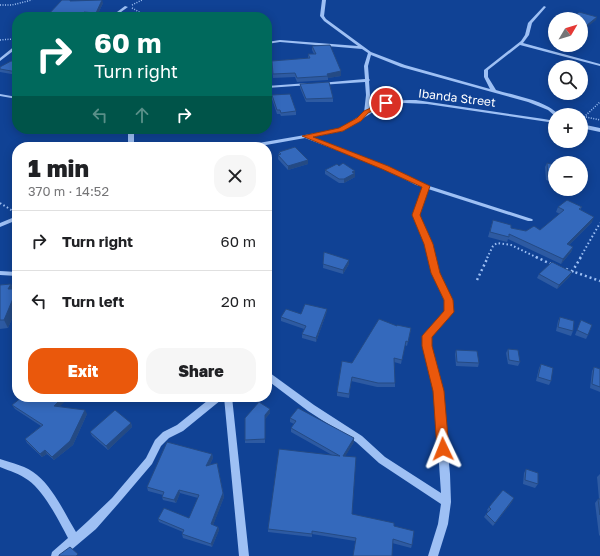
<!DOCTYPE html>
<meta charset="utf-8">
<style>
body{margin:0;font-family:"Golos Text",sans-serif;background:#f6f6f6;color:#202124;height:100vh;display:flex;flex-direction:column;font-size:15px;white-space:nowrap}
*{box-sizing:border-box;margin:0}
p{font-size:13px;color:#757577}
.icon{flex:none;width:22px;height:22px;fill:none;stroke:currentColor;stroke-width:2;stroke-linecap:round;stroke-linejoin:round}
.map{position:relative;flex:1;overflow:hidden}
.drawer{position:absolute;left:12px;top:142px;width:260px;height:260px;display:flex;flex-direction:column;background:#fff;border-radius:16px;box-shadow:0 2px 10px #0003}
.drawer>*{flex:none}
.guide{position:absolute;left:12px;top:12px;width:260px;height:122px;border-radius:16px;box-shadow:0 2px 10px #0003;background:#00695c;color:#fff;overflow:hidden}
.needle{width:26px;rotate:52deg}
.controls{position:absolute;left:548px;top:12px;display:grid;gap:8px}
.controls a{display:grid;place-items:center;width:40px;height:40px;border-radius:50%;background:#fff;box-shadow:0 2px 10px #0003;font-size:20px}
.pin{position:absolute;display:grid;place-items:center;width:34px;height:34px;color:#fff;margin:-17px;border:2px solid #fff;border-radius:50%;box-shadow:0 1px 4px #0007}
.me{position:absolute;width:44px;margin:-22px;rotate:358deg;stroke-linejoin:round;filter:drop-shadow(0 0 3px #0008)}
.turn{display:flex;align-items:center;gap:14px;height:84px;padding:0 16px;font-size:18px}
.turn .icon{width:52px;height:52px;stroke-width:2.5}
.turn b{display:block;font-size:28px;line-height:34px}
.lanes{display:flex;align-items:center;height:38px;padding:0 16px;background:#0003;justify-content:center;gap:20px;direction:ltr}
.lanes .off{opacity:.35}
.round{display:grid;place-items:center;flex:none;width:42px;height:42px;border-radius:16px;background:#f6f6f6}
.overview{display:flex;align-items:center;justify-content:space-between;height:68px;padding:0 16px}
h1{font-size:24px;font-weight:800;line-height:30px}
.cta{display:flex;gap:8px;margin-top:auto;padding:8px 16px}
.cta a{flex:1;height:46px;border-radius:16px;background:#ea580c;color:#fff;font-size:16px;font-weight:800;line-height:46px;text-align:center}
.cta a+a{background:#f6f6f6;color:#202124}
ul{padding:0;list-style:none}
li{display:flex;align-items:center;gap:12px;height:60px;padding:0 16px;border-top:1px solid #e0e0e0}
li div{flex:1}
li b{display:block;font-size:15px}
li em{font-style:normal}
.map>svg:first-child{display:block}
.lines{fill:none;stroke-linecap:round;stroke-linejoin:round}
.path-far2{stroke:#9ec0f4;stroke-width:1.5;stroke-dasharray:1 1.5;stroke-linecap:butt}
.path-far1{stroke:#9ec0f4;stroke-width:2;stroke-dasharray:1.5 2.5;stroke-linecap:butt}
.path{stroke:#9ec0f4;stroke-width:2.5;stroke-dasharray:2 3;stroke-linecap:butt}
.minor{fill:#9ec0f4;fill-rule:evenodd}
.wall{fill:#2d5aa2}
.shaded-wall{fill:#244a84}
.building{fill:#3469bc;stroke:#244a84}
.route{fill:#ea580c;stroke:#983908}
.labels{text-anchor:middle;stroke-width:3.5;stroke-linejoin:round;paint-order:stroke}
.far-street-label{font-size:12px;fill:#fff;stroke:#104295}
</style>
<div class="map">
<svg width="600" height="556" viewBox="0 0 600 556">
<rect width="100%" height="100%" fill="#104295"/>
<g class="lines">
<path class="path-far2" d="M0,5H12L32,0
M132,5L142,0
M132,8L148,17
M0,40L13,39
M565,113L576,115
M581,116L600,120
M584,117L600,102"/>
<path class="path-far1" d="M0,203L13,211
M487,258L493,246L497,243L511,245L538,258
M580,258L600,223"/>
<path class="path" d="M536,257L553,265
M566,269L600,281
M572,272L581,257
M477,280L488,257"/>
<path class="minor" d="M322,0H326L324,16L326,19L371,52L405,65L490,89L484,77V70L521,41L525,35L528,23L544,6L546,7L532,23L529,35L523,43L600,64V66L520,45L488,70V77L496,90C515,96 545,100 559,115L555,116L548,110L528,102L401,67L371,55L368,66L369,79L370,80L369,81L370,95L369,110C383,101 399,100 416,100L544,119L555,121V123L427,104L405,103L394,104L381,107L343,131L312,137L387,166L420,183L532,219L533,220L532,221H528L428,189L419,215L432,244L438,273L452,300L453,312L431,336V346L442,391L450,474L451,502L448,524L438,556H428L438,524L441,504L379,463L356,442L308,411L267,380V372L270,373L314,405L362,436L385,457L441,493L434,391L423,346V335L445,311L444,300L432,273L426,244L413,215L423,187L416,185L383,168L305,138L255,147H243L246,145L340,129L364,113L366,95L365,82L320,85L318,84L320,83L365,79L364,66L368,53L362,49L280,42L267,44V42L280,40L358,46L324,21L320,16Z
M125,6L128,7L121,12L122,17H118L117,12Z
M16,45H17V48L0,61V58Z
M308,83L310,84V85L267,88V86Z
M0,94L17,97V99L0,96Z
M581,124L600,128V132L581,128Z
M128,129H134V147H128Z
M17,216V220L0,227V223Z
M0,271L17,272V276L0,275Z
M212,397H222L221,400L183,431L169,438L161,446L152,464L118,504L96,529L64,556H51L52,552L68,538C59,521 44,491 28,480C20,474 10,471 0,467V459C12,463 27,466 37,475C54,489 65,514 76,532L88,521L112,498L146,458L155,440L163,432L177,425Z
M224,397H232L249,556H239Z"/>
</g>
<path class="wall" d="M72,1L103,3L97,16H85L84,17H46Z
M312,46L341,71V76L328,78V80L297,82L295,77L273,78L272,61L308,58V54H314L312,50Z
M17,62V75L0,72V67Z
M300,84L333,98V102H306L300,88Z
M272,95L296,111V115L281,116L280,114H277L272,99Z
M279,152L308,160V164L288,170L278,159Z
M547,163L555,165V182L546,180L545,167Z
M325,170L355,173V177L344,183H339L325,174Z
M558,207H582L580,210L592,222L569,245L573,247L571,252L561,264L508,239L507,242L488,237L493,220L511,228L526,231L540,230L560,214L556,212Z
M324,252L349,264L343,274L323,268Z
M572,272L570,276L557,289L537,278L539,274Z
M11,284L13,289H17V307L8,328L0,329V285Z
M327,309L326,314L316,342L302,338V334L304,329L281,321V317Z
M560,317L573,331L571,336L556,331L558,321Z
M581,320L588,335L586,339L575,335Z
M397,326L411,328L407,346L405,345L401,364L394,362L395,383V387H377L351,381L349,398L337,396V392L352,363Z
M17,327V335L15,334L13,330Z
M508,349L520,362L518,366L508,364L506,353Z
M456,350L479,363L478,367L456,366L455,354Z
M541,364L551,381L549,385L536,381L539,368Z
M594,367L600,369V392L590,388L592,371Z
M22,397H70L59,406L87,414L73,445L54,460L47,454L42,457L27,443L25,439L41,426L15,409L12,405Z
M270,409V413L265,419V443H245V440Z
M290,418L354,442L345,456L352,514L394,526L412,545L411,548L392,543L355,541L312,534V537L268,532V529L332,455L291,432V428L294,424L290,422Z
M131,423L132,427L108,450L92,436L90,432Z
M212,454L213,458L209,466L217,463L224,497L213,525L218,527L219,530L212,547L183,538L182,534L183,532L159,522L158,519L189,518L198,498L180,493L176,503L163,500L162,497L163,495L148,491L147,487Z
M526,469L538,484L535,488L523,484L524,473Z
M600,474V536L599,535L595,503L598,499H599L597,477Z
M512,502L493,526L484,517L488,511L487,510L489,507Z"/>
<path class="shaded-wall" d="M102,0L103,3L97,16L96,13Z
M597,17L596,20L581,32V30Z
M341,71V76L328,78L327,74Z
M308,160V164L288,170V166Z
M355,171V177L344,183V179Z
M594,217L592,222L565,249L567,244Z
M573,247L571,252L561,264L563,259Z
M349,260V264L343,274V270Z
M572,272L570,276L557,289L559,285Z
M11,284L15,293L8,289Z
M17,289V307L8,328L4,320Z
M327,309L326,314L316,342V338Z
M63,397H70L56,410L54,406Z
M270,409V413L265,419V443V415Z
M85,410L87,414L73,445L54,460L52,457Z
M131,423L132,427L108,450L106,446Z
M354,438V442L343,460V456Z
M45,450L47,454L42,457L40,454Z
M212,454L213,458L207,470L206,466Z
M179,490L180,493L176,503L174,500Z
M223,493L224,497L212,528L211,524Z
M514,498L512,502L493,526L495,523Z
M218,527L219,530L212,547L211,544Z"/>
<path class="building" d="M62,0H70V1L102,0L96,13L84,12L83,17H46Z
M579,12L597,17L581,30V19H574L572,18Z
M330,45L341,71L327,74L328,76L297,78L295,73L273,74L272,61L310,58L308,54H316L312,46Z
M11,61L17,62V72L0,69V67Z
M329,82L333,98L306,99L300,84Z
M290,94L296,111L281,113L280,110H277L272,95Z
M295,147L308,160L288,166L278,155L281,154L279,152Z
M343,163L355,171L352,172L355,173L344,179H339L325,170L337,164L339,166Z
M547,163L555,165V177L548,176Z
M567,200L582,207L579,209L594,217L567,244L573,247L563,259L509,234V237L490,232L493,220L511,225V228L526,231L534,226L540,230L564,210L558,207Z
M324,252L349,260L343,270L323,264Z
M552,262L572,272L559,285L539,274Z
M11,284L8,289H17L4,320H0V285Z
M305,304L327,309L316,338L302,334L306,326L281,317L286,309L301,314Z
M560,317L574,321L573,331L558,327Z
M379,319L397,326V325L411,328L408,342L406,341L402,360L394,358L395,383H378L352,377L349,394L337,392L342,361L352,363Z
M581,320L592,325L588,335L577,330Z
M17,327V332L13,330Z
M508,349L518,350L520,362L509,360Z
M456,350L477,351L479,363L457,362Z
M541,364L553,368L551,381L538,377Z
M594,367L600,369V387L592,384Z
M22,397H63L54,406L85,410L70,441L52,457L45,450L40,454L25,439L43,425L12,405Z
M259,402L270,409L265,415V439L245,440V418Z
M298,408L354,438L343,456L356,457L352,514L394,523V526L414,531L412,545L393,539L392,556H353L356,538L312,531V534L268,529L279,449L340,456L291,428L296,421L290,418Z
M115,410L131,423L106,446L90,432Z
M167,442L212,454L206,466L217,463L223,493L211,524L218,527L211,544L182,534L184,530L158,519L164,508L189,518L199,495L179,490L174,500L162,497L164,492L147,487Z
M526,469L538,473V484L525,480Z
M503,490L514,498L495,523L486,514L491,509L489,507Z
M598,499H600V515Z
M70,547L78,554L76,556H59V555Z"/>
<path class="route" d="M384,102L389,103L368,113L361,121L343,131L313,137L388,166L430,186L420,215L433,244L440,273L453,300L454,312L432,337V346L444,391L449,449L447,453L443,454L439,453L437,449L433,391L422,346V336L444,311V300L431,273L424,244L412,215L422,187L382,169L302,136L339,128L357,118L364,111Z"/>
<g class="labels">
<g class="far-street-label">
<text transform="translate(457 98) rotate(7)" y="4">Ibanda Street</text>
</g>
</g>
</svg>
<div class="controls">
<a><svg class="needle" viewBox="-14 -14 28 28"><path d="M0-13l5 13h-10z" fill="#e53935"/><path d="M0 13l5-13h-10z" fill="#757577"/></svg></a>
<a><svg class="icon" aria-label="search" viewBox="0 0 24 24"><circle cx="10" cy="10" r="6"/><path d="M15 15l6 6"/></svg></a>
<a>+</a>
<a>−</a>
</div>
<div class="pin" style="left:386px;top:103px;background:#d93025"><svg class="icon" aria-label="arrive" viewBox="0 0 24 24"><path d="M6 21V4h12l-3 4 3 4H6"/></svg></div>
<svg class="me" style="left:443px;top:449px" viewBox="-20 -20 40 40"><path d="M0-17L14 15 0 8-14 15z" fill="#ea580c" stroke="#fff" stroke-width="4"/></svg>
<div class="guide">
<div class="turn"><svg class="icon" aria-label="right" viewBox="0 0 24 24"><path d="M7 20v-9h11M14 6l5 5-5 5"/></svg><div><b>60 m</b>Turn right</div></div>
<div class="lanes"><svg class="icon off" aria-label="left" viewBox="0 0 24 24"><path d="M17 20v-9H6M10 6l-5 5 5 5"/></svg><svg class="icon off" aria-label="ahead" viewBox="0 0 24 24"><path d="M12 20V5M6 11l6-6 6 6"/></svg><svg class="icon" aria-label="right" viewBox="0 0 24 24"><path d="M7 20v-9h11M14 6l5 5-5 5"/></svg></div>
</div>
<section class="drawer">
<div class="overview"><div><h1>1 min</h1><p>370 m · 14:52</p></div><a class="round"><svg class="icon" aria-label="close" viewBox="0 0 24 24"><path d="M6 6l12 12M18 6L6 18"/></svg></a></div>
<ul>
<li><svg class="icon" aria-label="right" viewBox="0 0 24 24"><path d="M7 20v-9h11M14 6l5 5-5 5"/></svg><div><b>Turn right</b></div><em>60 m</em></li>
<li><svg class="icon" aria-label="left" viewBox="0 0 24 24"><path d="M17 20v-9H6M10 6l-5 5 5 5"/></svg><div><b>Turn left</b></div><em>20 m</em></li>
</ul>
<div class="cta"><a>Exit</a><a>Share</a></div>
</section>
</div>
